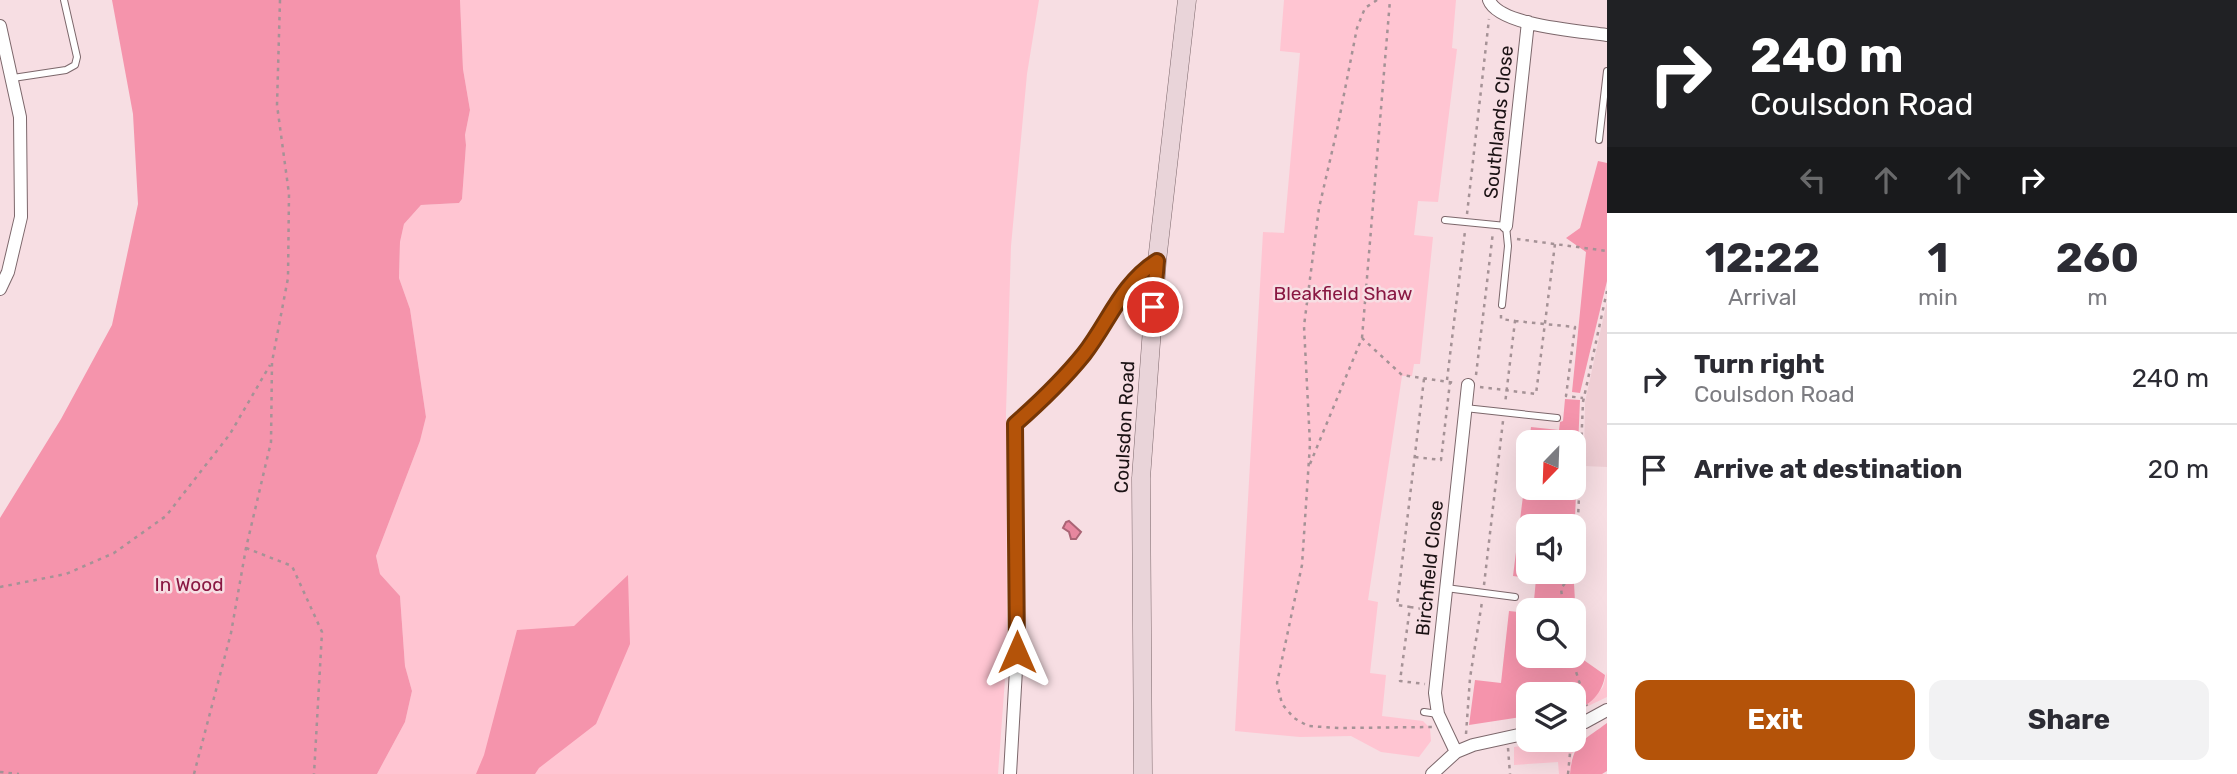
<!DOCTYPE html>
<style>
body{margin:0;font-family:Rubik,sans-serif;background:#f2f2f3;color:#2b2b33;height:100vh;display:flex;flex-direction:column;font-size:26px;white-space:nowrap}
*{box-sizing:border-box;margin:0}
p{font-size:23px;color:#7c7c81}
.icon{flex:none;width:38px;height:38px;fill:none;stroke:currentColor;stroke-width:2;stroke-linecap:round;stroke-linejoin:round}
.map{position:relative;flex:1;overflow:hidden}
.sheet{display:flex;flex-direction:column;background:#fff;width:630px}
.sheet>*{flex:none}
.guide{background:#202124;color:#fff;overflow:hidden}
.needle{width:46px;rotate:203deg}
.fabs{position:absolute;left:1516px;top:430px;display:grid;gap:14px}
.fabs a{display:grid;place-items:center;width:70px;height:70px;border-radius:14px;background:#fff;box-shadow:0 7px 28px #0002;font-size:35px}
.pin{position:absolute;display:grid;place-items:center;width:60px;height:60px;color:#fff;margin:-30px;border:4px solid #fff;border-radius:50%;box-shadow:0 2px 7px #0007}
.me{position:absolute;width:77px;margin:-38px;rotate:0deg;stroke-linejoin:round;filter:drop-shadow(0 0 5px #0008)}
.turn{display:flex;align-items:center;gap:24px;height:147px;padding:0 28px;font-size:32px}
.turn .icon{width:91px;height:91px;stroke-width:2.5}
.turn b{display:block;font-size:49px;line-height:60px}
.lanes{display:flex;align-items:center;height:66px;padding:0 28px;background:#0003;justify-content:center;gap:35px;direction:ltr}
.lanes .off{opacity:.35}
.eta{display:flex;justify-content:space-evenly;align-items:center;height:119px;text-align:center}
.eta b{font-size:42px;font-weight:700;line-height:49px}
.action{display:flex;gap:14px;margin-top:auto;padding:14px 28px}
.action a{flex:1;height:80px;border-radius:14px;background:#b45309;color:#fff;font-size:28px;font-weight:700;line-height:80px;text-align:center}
.action a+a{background:#f2f2f3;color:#2b2b33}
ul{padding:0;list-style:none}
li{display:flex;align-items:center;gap:21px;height:91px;padding:0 28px;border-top:2px solid #e1e1e2}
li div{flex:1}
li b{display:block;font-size:26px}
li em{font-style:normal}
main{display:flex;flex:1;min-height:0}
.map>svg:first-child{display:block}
.built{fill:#efced4}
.green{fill:#ffc5d2}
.forest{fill:#f594ac;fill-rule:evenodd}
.water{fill:#e7879f;stroke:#aa6475;stroke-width:2}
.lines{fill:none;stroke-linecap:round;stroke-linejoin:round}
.lane-casing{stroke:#7c676b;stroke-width:8}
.street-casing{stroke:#7c676b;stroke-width:14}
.secondary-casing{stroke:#7c676b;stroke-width:19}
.path{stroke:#a59296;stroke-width:2.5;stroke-dasharray:3.5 5;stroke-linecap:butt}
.lane{stroke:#fff;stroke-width:6}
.street{stroke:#fff;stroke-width:12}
.secondary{stroke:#e9d4d9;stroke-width:18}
.route-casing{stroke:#753606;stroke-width:18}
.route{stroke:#b45309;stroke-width:12}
.labels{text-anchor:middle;stroke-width:5;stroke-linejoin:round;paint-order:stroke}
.street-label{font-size:19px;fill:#1b1214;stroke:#f7dee3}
.park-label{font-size:19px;fill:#891742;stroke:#f7dee3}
</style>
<main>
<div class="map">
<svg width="1607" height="774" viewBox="0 0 1607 774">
<rect width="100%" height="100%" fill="#f7dee3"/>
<path class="built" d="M1607,301V467L1584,466L1585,402Z"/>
<path class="green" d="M460,0H1039L1027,74L1011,246L1006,413L1007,652L998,774H377L405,722L412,691L405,666L400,596L380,574L376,556L420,441L426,417L410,309L399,278L400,242L404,224L421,205L459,203L462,199L466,145L465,135L470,110L463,69Z
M1284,0H1456L1452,48L1457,49L1438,202L1418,201L1414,235L1433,237L1420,364H1414L1412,376H1402L1368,600L1378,602L1370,673L1386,675L1382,716L1423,721L1430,728L1431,741L1419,757L1381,752L1351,736L1300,737L1235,731L1263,232L1284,233L1300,53L1280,51Z
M1607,672V697L1584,708L1603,687Z
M1585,737L1572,754L1570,774H1559L1558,762L1514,765V747Z"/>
<path class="forest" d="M112,0H460L463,69L470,110L465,135L466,145L462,199L459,203L421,205L404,224L400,242L399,278L410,309L426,417L420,441L376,556L380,574L400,596L405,666L412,691L405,722L377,774H0V518L61,419L112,325L138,204L133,114Z
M1598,161L1607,163V281L1580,393L1572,392L1586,252L1566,238L1580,228Z
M1565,399L1580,400L1573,565L1578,656L1605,675C1603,692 1590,707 1573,710V695H1528V716L1469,725L1475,680L1501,683L1509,611L1528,613V656H1573V611H1533L1536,579L1513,576L1528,456V488H1573V443H1529L1531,427L1559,430L1560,422L1563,421ZM1528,527H1573V572H1528Z
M628,575L630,644L596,724L539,768L535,774H476L484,755L517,630L574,626Z
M1607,723V771L1602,774H1570C1573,742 1583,741 1607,723Z"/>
<path class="water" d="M1069,521L1081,532L1076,539H1071L1069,532L1063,528L1066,522Z"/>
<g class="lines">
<defs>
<path id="lane" d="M13,78L66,70L75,65L77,57L64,0
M1599,140L1607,71
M1445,220L1506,226L1508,246L1502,305
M1465,408L1557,418
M1446,588L1515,597
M1424,712L1438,714"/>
<path id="street" d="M1489,0C1499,26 1581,31 1607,35
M0,26L20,117L21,217L8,272L0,289
M1506,226L1528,22
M1573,724L1585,722L1607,710
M1456,752L1438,714L1435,693L1468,385
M1010,774L1017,652L1015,424C1040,402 1063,380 1084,354C1109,322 1121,284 1157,261
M1432,774L1456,752L1473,745L1528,733"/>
<path id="secondary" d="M1143,774L1141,478L1157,261L1187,0"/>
</defs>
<use href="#lane" class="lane-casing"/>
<use href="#street" class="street-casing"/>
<use href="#secondary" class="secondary-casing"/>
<path class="path" d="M1377,0L1365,8L1357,28L1337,130L1319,208L1304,326L1310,444L1302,565L1277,683L1282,704L1294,718L1308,726L1339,728L1432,727
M1467,214L1489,19
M1517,239L1607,251
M1501,315V319L1515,321L1505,404
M1515,321L1575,327L1566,396L1583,398
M1362,338L1390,0
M1476,375L1493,232
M1424,379L1397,605L1410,607L1400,681L1425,684
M1447,380L1465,231
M1480,387L1536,394L1555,244
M1415,457L1441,460L1450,382
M1310,464L1362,338L1402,375L1456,383
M246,548L292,566L322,632L314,774
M1573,571L1576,566L1583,402L1607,291
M1484,585L1503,421
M0,587L66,574L114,553L166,516L230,434L270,365
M1410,607L1431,610
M1564,611L1561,589L1572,572
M1571,656L1587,706
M1466,734L1470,678L1482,602
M1508,748L1510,774
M0,772L19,774
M194,774L231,633L246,548L271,442L272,362L288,278L289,194L277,105L280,0
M1568,774L1570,753L1585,733"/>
<use href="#lane" class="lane"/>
<use href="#street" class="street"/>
<use href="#secondary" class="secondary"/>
</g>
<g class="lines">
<defs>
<path id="route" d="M1017,652L1015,424C1040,402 1063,380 1084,354C1109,322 1121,284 1157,261L1153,307"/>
</defs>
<use href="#route" class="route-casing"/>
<use href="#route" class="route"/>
</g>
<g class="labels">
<g class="street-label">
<text transform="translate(1498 122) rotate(-84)" y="7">Southlands Close</text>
<text transform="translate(1124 427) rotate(-87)" y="7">Coulsdon Road</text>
<text transform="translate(1429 568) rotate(-84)" y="7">Birchfield Close</text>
</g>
<g class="park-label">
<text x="1343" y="300">Bleakfield Shaw</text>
<text x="189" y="591">In Wood</text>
</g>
</g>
</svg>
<div class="fabs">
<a><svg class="needle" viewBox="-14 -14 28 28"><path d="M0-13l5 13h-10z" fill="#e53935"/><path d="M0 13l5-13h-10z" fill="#7c7c81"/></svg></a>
<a><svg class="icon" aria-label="sound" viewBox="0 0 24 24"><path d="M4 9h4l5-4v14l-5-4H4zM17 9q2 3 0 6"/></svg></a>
<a><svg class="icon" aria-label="search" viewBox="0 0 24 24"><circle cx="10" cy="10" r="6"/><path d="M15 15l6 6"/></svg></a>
<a><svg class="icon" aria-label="layers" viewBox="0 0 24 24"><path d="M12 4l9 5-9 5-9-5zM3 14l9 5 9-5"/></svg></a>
</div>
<div class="pin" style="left:1153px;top:307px;background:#d93025"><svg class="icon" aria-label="arrive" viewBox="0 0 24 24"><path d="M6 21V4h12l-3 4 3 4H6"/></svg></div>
<svg class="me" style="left:1017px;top:652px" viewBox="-20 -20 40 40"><path d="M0-17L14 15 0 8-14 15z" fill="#b45309" stroke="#fff" stroke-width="4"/></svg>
</div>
<section class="sheet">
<div class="guide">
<div class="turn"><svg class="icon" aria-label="right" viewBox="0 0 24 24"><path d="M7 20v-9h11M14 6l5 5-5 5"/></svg><div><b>240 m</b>Coulsdon Road</div></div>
<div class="lanes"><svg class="icon off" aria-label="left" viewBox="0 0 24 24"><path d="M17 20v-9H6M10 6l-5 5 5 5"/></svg><svg class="icon off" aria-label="ahead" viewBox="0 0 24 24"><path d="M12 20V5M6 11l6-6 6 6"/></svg><svg class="icon off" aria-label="ahead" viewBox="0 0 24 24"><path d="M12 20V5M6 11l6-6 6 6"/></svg><svg class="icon" aria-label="right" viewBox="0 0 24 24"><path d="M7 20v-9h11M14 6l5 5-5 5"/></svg></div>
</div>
<div class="eta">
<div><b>12:22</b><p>Arrival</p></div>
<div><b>1</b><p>min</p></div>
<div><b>260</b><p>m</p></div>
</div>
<ul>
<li><svg class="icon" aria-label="right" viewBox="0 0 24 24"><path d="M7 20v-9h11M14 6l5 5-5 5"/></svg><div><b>Turn right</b><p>Coulsdon Road</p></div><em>240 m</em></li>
<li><svg class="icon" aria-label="arrive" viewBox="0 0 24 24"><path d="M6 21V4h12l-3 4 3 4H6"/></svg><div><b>Arrive at destination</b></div><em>20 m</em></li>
</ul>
<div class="action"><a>Exit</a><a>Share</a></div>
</section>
</main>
